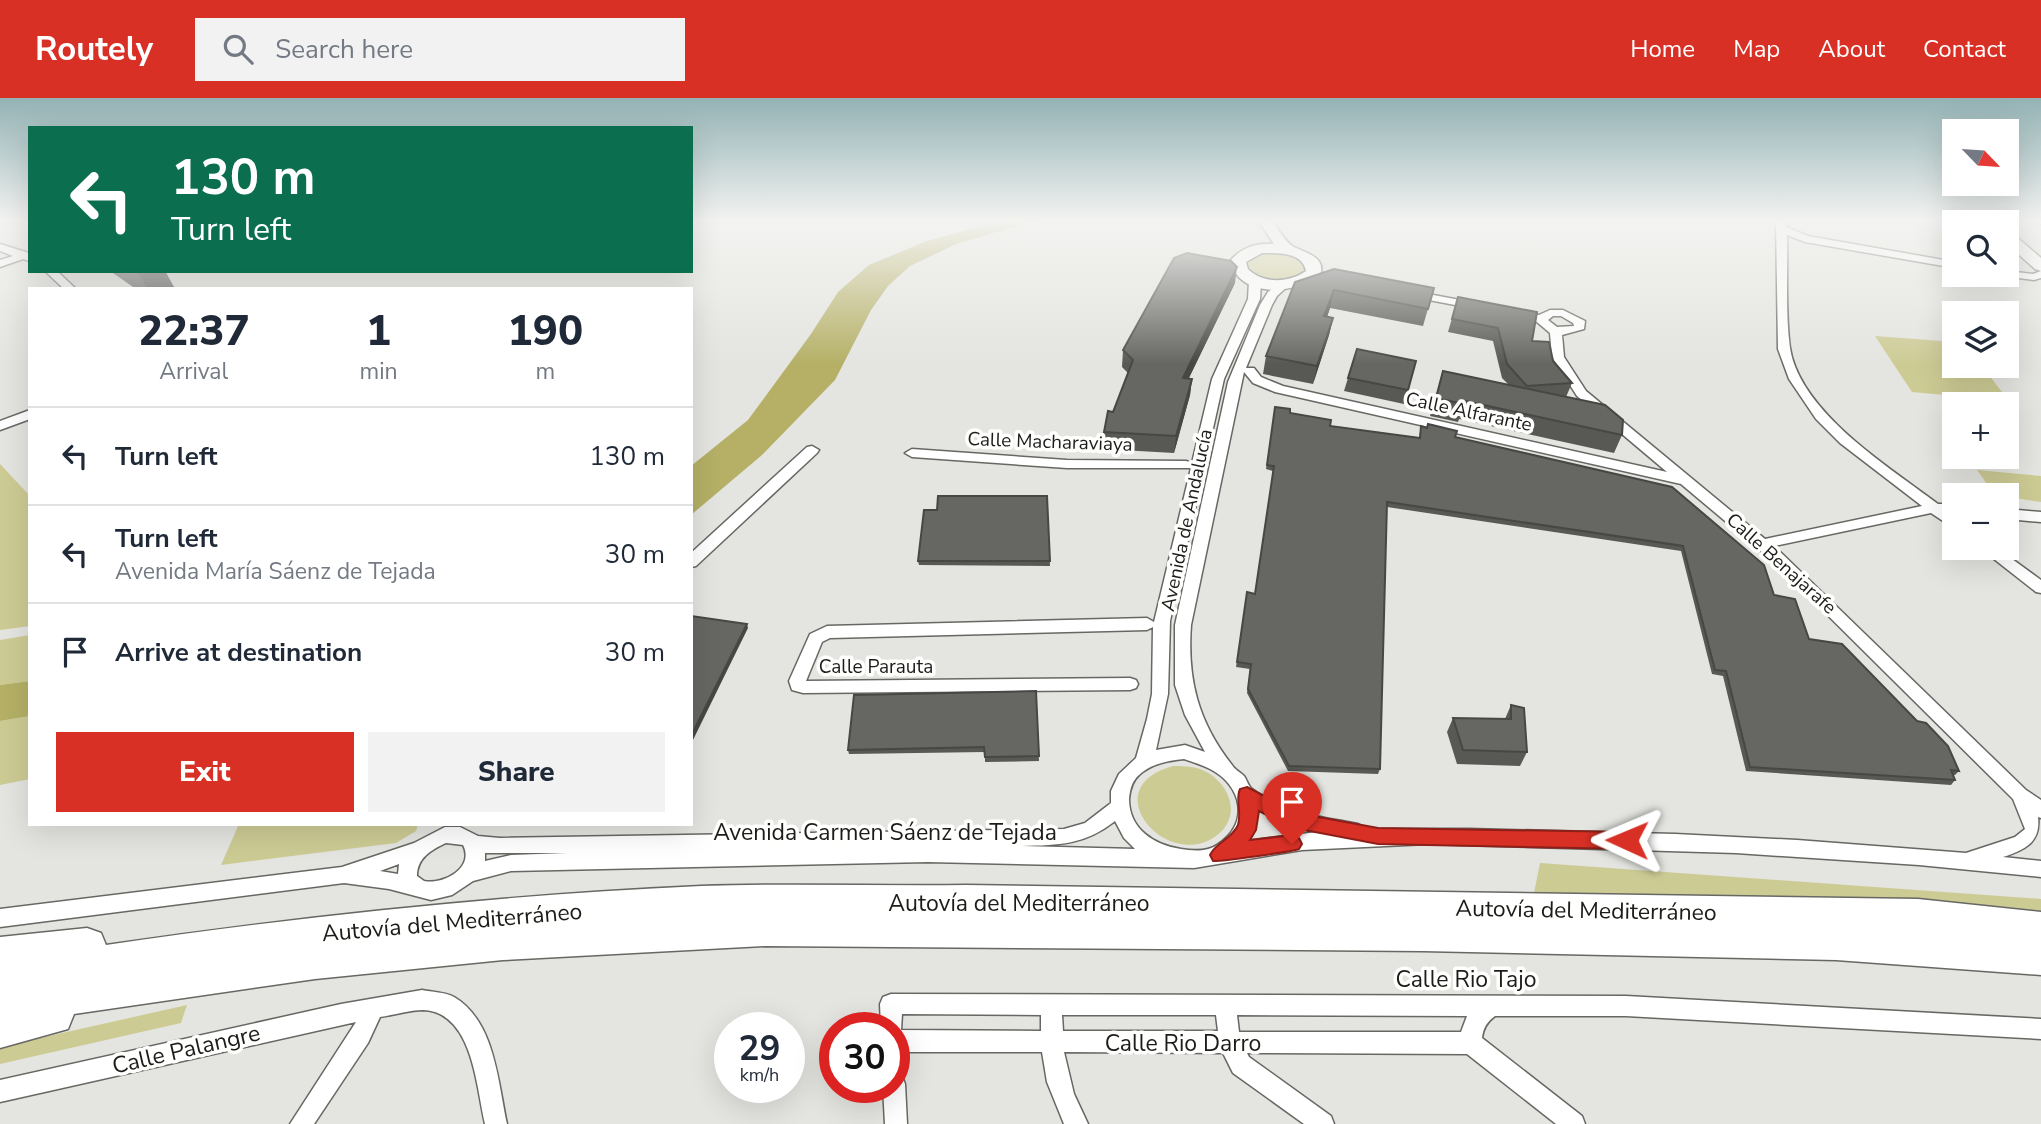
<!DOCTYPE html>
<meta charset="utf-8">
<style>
body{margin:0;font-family:"Nunito Sans",sans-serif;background:#f2f2f3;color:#1f2937;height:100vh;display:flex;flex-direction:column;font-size:26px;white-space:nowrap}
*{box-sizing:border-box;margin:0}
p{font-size:23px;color:#747a83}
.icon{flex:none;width:38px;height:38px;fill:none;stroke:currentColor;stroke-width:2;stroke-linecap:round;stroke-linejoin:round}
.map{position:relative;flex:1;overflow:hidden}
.sheet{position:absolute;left:28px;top:189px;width:665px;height:539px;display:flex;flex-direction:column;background:#fff;border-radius:0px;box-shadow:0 7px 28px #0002}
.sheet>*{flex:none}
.hud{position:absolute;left:28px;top:28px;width:665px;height:147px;border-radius:0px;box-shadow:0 7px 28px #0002;background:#0b6e4f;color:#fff;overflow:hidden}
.needle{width:46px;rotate:115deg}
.tools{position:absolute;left:1942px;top:21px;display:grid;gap:14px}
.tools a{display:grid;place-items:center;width:77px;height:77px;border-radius:0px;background:#fff;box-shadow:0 7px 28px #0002;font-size:35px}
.speed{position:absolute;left:714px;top:914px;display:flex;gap:14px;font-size:35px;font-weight:700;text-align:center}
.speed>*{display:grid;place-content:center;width:91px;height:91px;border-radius:50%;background:#fff;box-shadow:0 7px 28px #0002;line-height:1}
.speed small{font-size:18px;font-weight:400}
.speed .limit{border:10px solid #d22;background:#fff;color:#111}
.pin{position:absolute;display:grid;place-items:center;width:60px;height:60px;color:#fff;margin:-72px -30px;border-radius:50% 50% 50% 0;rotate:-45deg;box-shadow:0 0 7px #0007}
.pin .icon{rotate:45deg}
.me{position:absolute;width:77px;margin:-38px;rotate:271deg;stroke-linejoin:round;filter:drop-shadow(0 0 5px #0008)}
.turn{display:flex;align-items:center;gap:24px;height:147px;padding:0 28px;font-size:32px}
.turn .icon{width:91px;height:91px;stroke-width:2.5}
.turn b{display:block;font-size:49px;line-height:60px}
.eta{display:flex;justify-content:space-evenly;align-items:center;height:119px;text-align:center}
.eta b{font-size:42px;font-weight:800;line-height:49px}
.cta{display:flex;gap:14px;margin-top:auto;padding:14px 28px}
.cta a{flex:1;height:80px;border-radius:0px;background:#d93025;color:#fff;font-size:28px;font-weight:800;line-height:80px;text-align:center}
.cta a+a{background:#f2f2f3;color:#1f2937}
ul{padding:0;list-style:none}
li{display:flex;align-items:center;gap:21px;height:98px;padding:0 28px;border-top:2px solid #e0e1e3}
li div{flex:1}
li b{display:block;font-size:26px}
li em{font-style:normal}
header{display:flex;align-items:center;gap:42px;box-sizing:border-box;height:98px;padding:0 35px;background:#d93025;color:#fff}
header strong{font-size:33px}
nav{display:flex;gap:38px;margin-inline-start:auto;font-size:24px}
.search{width:490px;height:63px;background:#f2f2f3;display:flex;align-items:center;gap:18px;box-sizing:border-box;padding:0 24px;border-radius:0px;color:#747a83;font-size:26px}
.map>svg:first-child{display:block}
.green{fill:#cdcb94}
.water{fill:#b5b066}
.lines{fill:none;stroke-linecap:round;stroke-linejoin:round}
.street-casing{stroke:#676763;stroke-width:3}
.secondary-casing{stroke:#676763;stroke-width:3}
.highway-casing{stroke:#676763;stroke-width:3}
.street{fill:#fff;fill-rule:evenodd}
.secondary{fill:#fff;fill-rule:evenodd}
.highway{fill:#fff;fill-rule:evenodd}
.wall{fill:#585855}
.shaded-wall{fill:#474745}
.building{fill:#666663;stroke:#474745;stroke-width:2}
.route{fill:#d93025;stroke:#8d1f18;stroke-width:2}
.labels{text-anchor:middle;stroke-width:7;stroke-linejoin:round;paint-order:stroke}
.street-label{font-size:19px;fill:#1c1c1b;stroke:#fffffe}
.near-street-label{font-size:23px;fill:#1c1c1b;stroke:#fffffe}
</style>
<header>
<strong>Routely</strong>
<div class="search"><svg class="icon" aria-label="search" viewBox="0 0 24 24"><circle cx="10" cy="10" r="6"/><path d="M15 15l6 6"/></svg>Search here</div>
<nav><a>Home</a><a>Map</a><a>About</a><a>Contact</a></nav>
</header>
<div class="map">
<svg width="2041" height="1026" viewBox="0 0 2041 1026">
<rect width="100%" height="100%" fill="#e4e4e0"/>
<path class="green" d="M1261,156C1276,154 1294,155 1304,169V174C1291,188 1256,185 1248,166L1250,162Z
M1875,238L1955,244V268H1982L2009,303L1912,294Z
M0,366L30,398V528L0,532Z
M1977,372L2041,378V404L1995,397Z
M30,537V583L0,587V542Z
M30,618V681L0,687V623Z
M1173,668C1182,668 1191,668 1200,671C1229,682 1244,718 1216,738C1167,774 1093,690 1173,668Z
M239,726H418L416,733L396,745L221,767Z
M1540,765L2041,801V813L1886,799L1772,801L1534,795Z
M187,907L181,925L0,966V949Z"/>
<path class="water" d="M1004,122H1037L956,146L910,168L888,188L871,212L835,282L762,357L691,417V368L748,322L811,236L838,194L869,167L927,143Z
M30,583V618L0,623V587Z"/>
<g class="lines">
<defs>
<path id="street" d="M1776,122H1786V129L1808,138L1955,164V170L1805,144L1787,137C1788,174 1785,213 1790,250C1800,314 1889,369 1938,406H1955V416L1951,415L1955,419V431L1931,415L1774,448L2026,692L2041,702V720L2038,719C2041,745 2024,752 2003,759L2041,763V779L1919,767L1736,755L1428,746L1302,752L1194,770L928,764L511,773L473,783L452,797L431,802L389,791L344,785L0,829V811L342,769L414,745L445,729H460L478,738L500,740L1064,731L1085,725L1111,705V693L1119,676L1136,660L1147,621L1152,596L1153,529L1147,532L830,540L822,544L806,583L1130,580L1136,582L1138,586L1136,590L1130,592L803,595L792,592L789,583L810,536L827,528L1147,520L1154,524L1191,370H1067L912,359L905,355L912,351L1067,362L1186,363L1192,365L1212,281L1248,201L1249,183L1255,180L1261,183L1260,201L1224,281L1170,523L1168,596L1156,652L1185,647L1205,654L1185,617L1175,587V527L1228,284L1260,207L1268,194L1279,185L1289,187L1277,198L1272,207L1246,270H1254L1261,279L1283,288L1667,374L1577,298L1552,259L1550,235L1537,224L1509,216L1515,213L1539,217L1550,212H1563L1585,223L1584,231L1562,237L1564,259L1586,293L1765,441L1922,408L1840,345L1816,321L1789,281L1778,251ZM1553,218H1561L1573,225L1574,228L1557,229L1548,222ZM1244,274L1253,285L1275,294L1681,386L1775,465L2013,701L2025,731L2015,739L1966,755L1797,742L1675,736L1469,731H1366L1358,726C1322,719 1282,715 1252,691C1248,688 1247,682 1244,678C1240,674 1235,672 1232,667C1198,624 1187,581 1191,527ZM1184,661C1193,664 1202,667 1210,671C1242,687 1251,726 1217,747C1207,754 1193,753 1181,751C1154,747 1129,731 1129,701C1130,691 1132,683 1139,677C1152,665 1168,663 1184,661ZM1257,711L1287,728L1317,734L1247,743L1256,725ZM1115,723L1124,740L1135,751L1022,748C1060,747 1084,747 1115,723ZM446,745L463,747C475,770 443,787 424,783L417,778C417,760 431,752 446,745ZM485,755H567L511,757L485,763ZM399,766L398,776L380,773Z
M1943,122H1964L1965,124L1955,126Z
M2033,122H2041V126Z
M0,146L29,155L30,163L23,161L0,169V162L13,158L0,153Z
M45,173H57L76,191H64Z
M2007,173L2033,176L2041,173V180L2034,182L2003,178L2007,177Z
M1412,193L1476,205L1482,208L1476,211L1408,198L1406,196Z
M30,312V321L0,332V323Z
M812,348L819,352L817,355L696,468L691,469V455L807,349Z
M2007,411L2041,414V424L2007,421Z
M1980,450H1997L2041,482V495L2036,494Z
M422,892C432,894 445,894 454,899C495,923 498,985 507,1026H485C476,988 473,914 423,912C410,912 394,917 380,919L368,945L314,1026H290L356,924L0,1004V982L341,906Z
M891,896L1626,898L2041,921V941L1626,918H1495C1487,924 1483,930 1482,940L1582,1018L1585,1026H1556L1467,956L1247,955L1249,959L1331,1018L1334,1026H1304L1233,975L1223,955L1064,954L1074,996L1088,1026H1064L1047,984L1042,954H894V929H881L880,906L883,899ZM902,916L1041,917V933L901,932ZM1062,917H1216L1218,933H1063ZM1237,917L1467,918L1461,934H1239Z
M894,975L902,978L905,986L907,1026H885L883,989H894Z"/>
<path id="secondary" d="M1258,122H1272C1278,131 1285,144 1294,149C1306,155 1327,159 1320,178C1294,196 1240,201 1230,163C1242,149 1256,145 1274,146ZM1262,155C1278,155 1303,154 1306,173C1289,185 1263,186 1248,171L1246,164Z
M1982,122H1997L1998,124H1983Z
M2007,134L2012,135L2041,160V173L2035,171L2007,146Z"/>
<path id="highway" d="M966,787L1918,801L2041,814V877L1836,862L1423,853L765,848L503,862L315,881L74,916L68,931L0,950V839L87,830L101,835L106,847C304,818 501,797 701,788C789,785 878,788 966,787Z"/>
</defs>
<use href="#street" class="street-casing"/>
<use href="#secondary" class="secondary-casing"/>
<use href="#highway" class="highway-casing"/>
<use href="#street" class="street"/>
<use href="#secondary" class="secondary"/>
<use href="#highway" class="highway"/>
</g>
<path class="wall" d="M1334,171L1434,190L1423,228L1330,210L1327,219L1333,220L1329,237L1313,286L1263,276L1266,258Z
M110,173H165L175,191H136Z
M1235,185L1189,280L1192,281L1190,297L1174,355L1103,351L1104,334L1113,314L1128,275L1122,269L1123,252Z
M1458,199L1532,243L1553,263L1572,285L1566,299H1564L1622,337L1614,355L1459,321L1458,324L1430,318L1443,273L1509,287L1502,280L1493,243L1448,234Z
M1416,263L1404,306L1344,293L1348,280Z
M1275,309L1290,315L1330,328L1419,340L1421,328L1455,339L1672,389L1774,497L1809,541L1959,673L1955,677H1953L1955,682L1951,687L1746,673L1723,578L1712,576L1681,453L1387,409L1380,671L1378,676L1288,673L1247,595L1250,571L1236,569L1247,494L1255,496L1273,373L1266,371Z
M1047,398L1050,468L919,467L918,463L937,412Z
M1036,593L1039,663L985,664V654L849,656L848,652Z
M1511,607L1527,654L1520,668L1457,666L1447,634L1453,620L1505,621Z"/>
<path class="shaded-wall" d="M1237,169L1235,185L1181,296L1183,280Z
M137,173H165L175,191H148Z
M1334,192L1330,210L1321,236L1324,218Z
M1333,220L1329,237L1313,286L1317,268Z
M1192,281L1190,297L1174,355L1176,338Z
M747,526L748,530L691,646V638Z"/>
<path class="building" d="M1187,155L1231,163L1237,169L1183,280L1192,281L1176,338L1104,334L1108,313L1113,314L1133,262L1123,252L1174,160Z
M1334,171L1434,190L1428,211L1334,192L1324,218L1333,220L1317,268L1266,258L1295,184Z
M1458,199L1537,214L1532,243L1549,244L1553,263L1572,285L1527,288L1507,266L1498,230L1452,221Z
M1357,251L1416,263L1408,292L1348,280Z
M1443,273L1605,307L1623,322L1622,337L1465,303L1464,306L1436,300Z
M1275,309L1290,311V315L1331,322L1330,328L1420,340L1421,328L1427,330L1428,326L1457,333L1455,339L1672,389L1764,467L1774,497L1795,501L1809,541L1842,546L1917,623L1926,625L1948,648L1959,673L1951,672L1955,682L1750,669L1726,573L1715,572L1683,448L1387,404L1380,671L1289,668L1248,591L1251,566L1237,564L1247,494L1255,496L1274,368L1267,367Z
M938,398H1047L1050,463H918L924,412H937Z
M691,518L747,526L691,638Z
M1036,593L1039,658L985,659L984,649L848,652L854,597Z
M1511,607L1524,610L1527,654L1463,652L1453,620L1511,621Z"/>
<linearGradient id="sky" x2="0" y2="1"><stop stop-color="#93b2b4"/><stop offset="0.46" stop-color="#f3f3f1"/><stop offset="1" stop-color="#f3f3f1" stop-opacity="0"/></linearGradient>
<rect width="2041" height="266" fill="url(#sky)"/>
<path class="route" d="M1247,689L1297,715L1378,730L1627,734L1634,737L1637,742L1634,748L1627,751L1378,746L1294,730L1259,713L1256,732L1250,742L1292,737L1299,740L1302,746L1299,751C1291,754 1217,764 1213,763L1210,757C1216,744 1232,741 1238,727C1242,714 1235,702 1240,691Z"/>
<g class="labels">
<g class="street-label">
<text transform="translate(1469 313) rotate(12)" y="7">Calle Alfarante</text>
<text transform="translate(1050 343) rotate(2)" y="7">Calle Macharaviaya</text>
<text transform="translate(1186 422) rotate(-78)" y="7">Avenida de Andalucía</text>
<text transform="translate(1782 465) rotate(42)" y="7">Calle Benajarafe</text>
<text x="876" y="575">Calle Parauta</text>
</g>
<g class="near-street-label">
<text x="885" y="742">Avenida Carmen Sáenz de Tejada</text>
<text x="1019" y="813">Autovía del Mediterráneo</text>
<text transform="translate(1586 812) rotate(1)" y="8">Autovía del Mediterráneo</text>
<text transform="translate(452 824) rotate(-5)" y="8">Autovía del Mediterráneo</text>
<text x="1466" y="889">Calle Rio Tajo</text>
<text x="1183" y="953">Calle Rio Darro</text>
<text transform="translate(186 951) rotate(-13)" y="8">Calle Palangre</text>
</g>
</g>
</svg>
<div class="tools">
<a><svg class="needle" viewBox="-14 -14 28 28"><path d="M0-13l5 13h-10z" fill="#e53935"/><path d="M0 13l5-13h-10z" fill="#747a83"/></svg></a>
<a><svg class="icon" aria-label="search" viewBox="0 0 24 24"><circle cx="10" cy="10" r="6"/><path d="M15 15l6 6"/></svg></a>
<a><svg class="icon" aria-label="layers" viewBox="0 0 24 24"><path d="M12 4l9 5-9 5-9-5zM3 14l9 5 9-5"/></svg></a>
<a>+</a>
<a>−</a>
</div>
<div class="speed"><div>29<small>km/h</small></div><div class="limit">30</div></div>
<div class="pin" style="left:1292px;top:746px;background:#d93025"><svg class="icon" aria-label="arrive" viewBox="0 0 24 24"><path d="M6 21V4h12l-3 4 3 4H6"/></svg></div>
<svg class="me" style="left:1627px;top:742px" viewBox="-20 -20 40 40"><path d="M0-17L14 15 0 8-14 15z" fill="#d93025" stroke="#fff" stroke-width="4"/></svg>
<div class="hud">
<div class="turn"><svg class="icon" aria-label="left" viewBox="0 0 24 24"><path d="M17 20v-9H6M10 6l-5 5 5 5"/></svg><div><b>130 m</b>Turn left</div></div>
</div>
<section class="sheet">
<div class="eta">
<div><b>22:37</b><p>Arrival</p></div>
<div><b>1</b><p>min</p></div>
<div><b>190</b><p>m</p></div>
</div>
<ul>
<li><svg class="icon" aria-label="left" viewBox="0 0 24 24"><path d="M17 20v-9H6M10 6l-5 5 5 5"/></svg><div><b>Turn left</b></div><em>130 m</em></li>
<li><svg class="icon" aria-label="left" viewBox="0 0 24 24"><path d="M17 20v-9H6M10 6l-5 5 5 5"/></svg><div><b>Turn left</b><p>Avenida María Sáenz de Tejada</p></div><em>30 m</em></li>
<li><svg class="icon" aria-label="arrive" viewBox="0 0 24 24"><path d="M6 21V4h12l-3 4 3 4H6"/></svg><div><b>Arrive at destination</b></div><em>30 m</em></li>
</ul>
<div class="cta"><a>Exit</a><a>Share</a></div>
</section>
</div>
